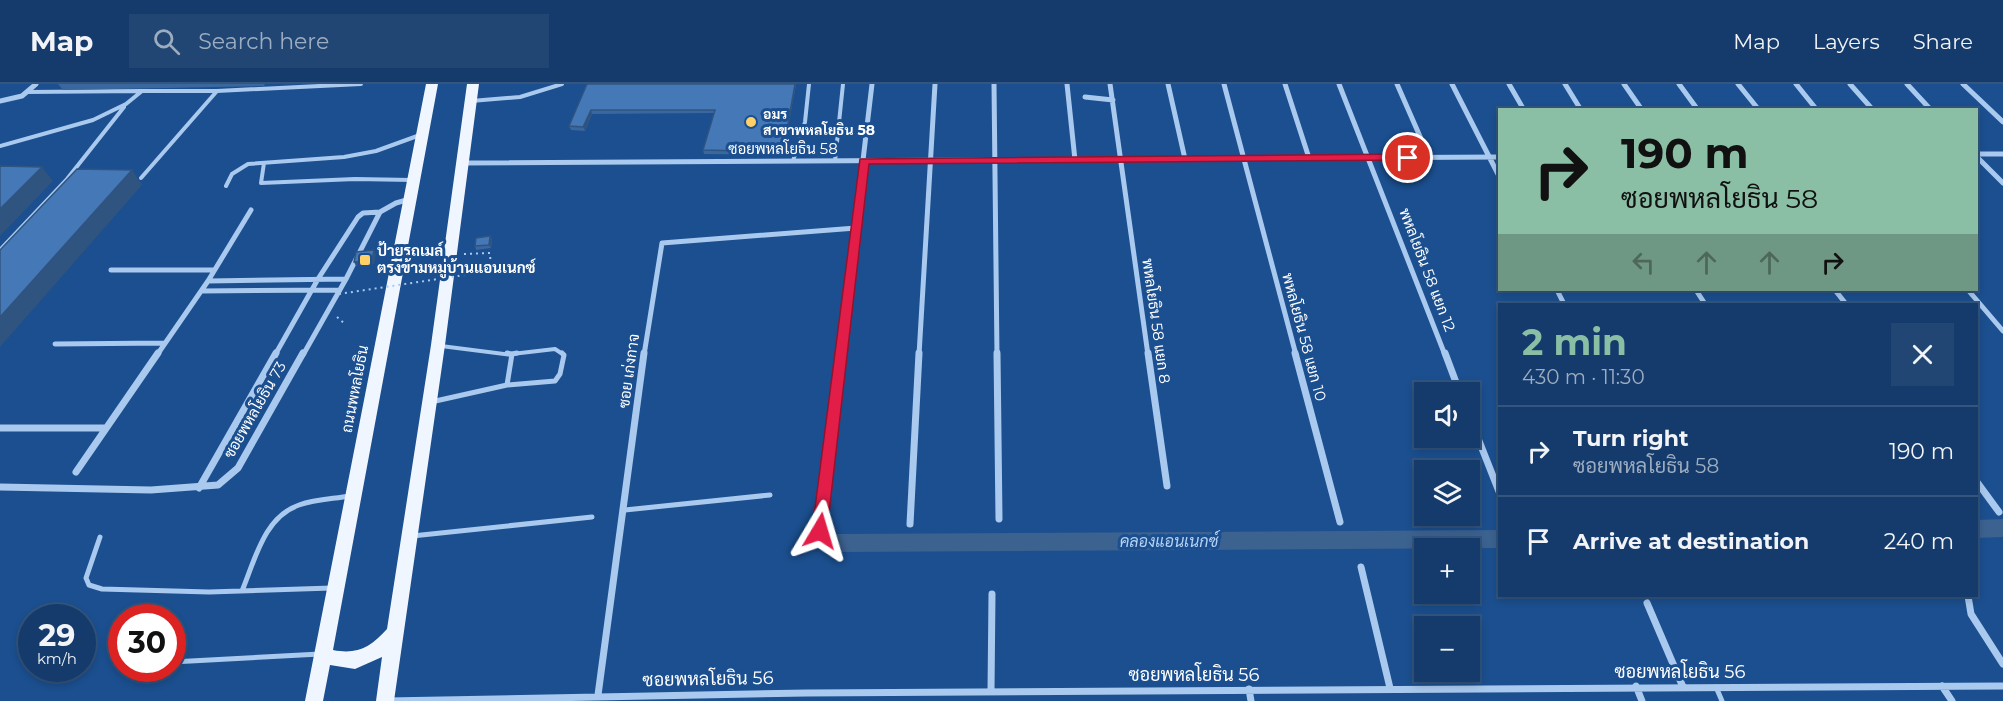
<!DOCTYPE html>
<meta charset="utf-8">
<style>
body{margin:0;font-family:Montserrat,Sarabun,sans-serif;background:#214673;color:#f1f3f6;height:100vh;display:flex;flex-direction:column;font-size:22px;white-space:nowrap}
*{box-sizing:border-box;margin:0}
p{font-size:20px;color:#9dadc1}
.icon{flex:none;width:33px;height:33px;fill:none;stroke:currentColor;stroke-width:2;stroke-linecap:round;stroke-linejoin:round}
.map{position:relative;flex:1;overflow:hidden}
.sheet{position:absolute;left:1498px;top:219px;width:480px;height:294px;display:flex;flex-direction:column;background:#143b6b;border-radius:0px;box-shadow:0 3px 9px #0003,0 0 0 2px #33557e}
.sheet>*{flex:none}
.hud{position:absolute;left:1498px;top:24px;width:480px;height:183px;border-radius:0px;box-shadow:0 3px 9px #0003,0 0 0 2px #33557e;background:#8abfa5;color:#111;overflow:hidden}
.buttons{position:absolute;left:1414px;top:298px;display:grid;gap:12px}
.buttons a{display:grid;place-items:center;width:66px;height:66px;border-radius:0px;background:#143b6b;box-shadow:0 3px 9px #0003,0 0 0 2px #33557e;font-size:30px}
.speed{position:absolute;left:18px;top:520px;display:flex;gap:12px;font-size:30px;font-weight:700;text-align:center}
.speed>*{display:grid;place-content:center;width:78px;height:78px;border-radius:50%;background:#143b6b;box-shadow:0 3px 9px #0003,0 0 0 2px #33557e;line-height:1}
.speed small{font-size:15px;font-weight:400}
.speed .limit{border:9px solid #d22;background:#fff;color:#111}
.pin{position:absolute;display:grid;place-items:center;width:51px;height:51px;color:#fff;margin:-26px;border:3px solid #fff;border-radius:50%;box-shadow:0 2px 6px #0007}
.me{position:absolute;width:66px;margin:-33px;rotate:7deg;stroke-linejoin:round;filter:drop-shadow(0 0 4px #0008)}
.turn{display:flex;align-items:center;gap:21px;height:126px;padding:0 24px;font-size:27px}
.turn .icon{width:78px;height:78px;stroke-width:2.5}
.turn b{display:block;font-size:42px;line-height:51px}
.lanes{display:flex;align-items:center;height:57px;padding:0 24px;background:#0003;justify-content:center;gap:30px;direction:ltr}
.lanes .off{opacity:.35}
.round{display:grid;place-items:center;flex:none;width:63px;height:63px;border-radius:0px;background:#214673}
.head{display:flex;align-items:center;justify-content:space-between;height:102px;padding:0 24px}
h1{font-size:36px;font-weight:700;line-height:45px;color:#8abfa5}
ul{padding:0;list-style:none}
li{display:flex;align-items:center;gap:18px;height:90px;padding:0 24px;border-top:2px solid #33557e}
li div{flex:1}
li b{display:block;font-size:22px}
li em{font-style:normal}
header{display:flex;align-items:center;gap:36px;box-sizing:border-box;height:84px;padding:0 30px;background:#143b6b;border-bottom:2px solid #33557e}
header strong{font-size:28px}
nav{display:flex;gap:33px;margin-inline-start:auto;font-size:21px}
.search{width:420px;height:54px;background:#214673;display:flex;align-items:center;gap:15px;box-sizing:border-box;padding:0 21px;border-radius:0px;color:#9dadc1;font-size:22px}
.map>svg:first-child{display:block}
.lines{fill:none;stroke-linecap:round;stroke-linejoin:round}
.canal{fill:#3c6290;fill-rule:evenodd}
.path{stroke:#a9c9ee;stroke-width:2;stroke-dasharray:2 4;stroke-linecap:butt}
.lane-far1{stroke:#a9c9ee;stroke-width:4}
.lane{stroke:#a9c9ee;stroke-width:5}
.street-far1{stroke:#a9c9ee;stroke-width:5}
.street{stroke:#a9c9ee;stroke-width:7}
.primary{fill:#f0f6ff;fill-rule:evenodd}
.path-bridge{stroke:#a9c9ee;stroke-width:2;stroke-dasharray:2 4;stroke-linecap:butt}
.wall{fill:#3a679d}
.shaded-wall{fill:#305480}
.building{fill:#4478b7;stroke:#305480;stroke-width:1.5}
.route{fill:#e11d48;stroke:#92132f;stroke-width:1.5}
.poi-dot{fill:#ffd166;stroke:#1b4f8f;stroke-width:2}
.labels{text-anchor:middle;stroke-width:6;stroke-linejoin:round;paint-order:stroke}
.far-poi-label{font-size:14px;font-weight:bold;fill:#fff;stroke:#1b4f8f;text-anchor:start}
.street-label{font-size:15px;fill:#fff;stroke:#1b4f8f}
.poi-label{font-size:15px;font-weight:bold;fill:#fff;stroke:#1b4f8f;text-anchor:start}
.water-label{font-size:16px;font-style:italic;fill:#b5d3f5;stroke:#1b4f8f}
.near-street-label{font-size:18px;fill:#fff;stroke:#1b4f8f}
</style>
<header>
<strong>Map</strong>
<div class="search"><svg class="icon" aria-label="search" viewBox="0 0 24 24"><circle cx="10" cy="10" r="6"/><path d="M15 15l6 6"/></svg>Search here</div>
<nav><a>Map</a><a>Layers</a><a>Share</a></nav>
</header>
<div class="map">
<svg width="2003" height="617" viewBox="0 0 2003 617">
<rect width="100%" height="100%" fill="#1b4f8f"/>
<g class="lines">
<path class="canal" d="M2003,435V453L1977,454V436Z
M1500,446V464L837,468L829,466L826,459L829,452L837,450Z"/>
<path class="path" d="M464,170L490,169L491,187
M337,233L345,240"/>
<path class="lane-far1" d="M27,8L142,7
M471,17L520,13L562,0
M0,62L93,36L126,20L142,7H217L361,0
M793,77L805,38L809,0
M835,77L843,0
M264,79L261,99L355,95L412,96
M141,94L217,7
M226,102L232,90L248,80L344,73L376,67L420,51
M0,166L67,95L124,23
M441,262L512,271
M512,270L555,265L564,271"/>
<path class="lane" d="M512,270L517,269
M507,301L555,297L560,290L564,271L562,269
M431,318L507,301L512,270L507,269
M625,426L770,411
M412,452L592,433
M100,453L86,494L89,501L102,505L209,508L332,504
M242,507C255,476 264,433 299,421C316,415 333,415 350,412
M122,554L120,569L122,575
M172,578L320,570
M1716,603L1722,617"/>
<path class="street-far1" d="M994,0L997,271
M1067,0L1075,76
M1110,0L1148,271
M1168,0L1185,75
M1224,0L1296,271
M1285,0L1309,74
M1339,0L1445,271
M1397,0L1429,73
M1452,0L1500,94
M1509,0L1524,26
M1565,0L1581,26
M1624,0L1642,26
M1679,0L1698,26
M1738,0L1759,26
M1796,0L1817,26
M1850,0L1873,26
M1907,0L1931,26
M1963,0L2003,38
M1085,13L1113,16
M0,17L22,12L36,0
M1977,70H2003
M1977,73L2003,99
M463,79L1500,73
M111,186H214
M208,197L346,195
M1557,206L1564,220
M1696,206L1705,220
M1835,206L1846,220
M1968,206L2003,247
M201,207L340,206
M55,260L165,259
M157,271L208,197L251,126
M275,271L318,195L358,133L363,129L380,128
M303,271L346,195L380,128L396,119L410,115
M644,271L662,159L856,144
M840,271L872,0
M919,271L935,0"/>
<path class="street" d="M997,269L999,435
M1148,269L1167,402
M1295,269L1340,438
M1445,269L1460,309
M1470,334L1500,410
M0,344H105
M76,388L158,269
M1977,398L1999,428
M0,403L151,406L218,401L238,384L303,269
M199,404L276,269
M910,440L919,269
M820,447L841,269
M1361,483L1390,604
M1968,512L1971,530L2003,580
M1647,519L1683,603
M1636,602L1642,617
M1942,602L1952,617
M1249,605L1251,617
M991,607L992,510
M598,611L644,269
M387,617L807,609L2003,602"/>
<path class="primary" d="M426,0H438L333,566C357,571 371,563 387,545L431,261L467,0H479L445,261L394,617H376L382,573L355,585L330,581L323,617H305Z"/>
<path class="path-bridge" d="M339,210L491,187"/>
</g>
<path class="wall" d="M58,0H265L264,2L63,6Z
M587,0H796L783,71L704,70L703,66L714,29L592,30L585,47L571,46L569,42Z
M490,152L492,156L491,164L476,166L475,162Z"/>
<path class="shaded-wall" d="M795,0H796L783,71V68Z
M591,26L592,30L585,47L583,43Z
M42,83L53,97L0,152V125Z
M132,86L142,101L0,263V233Z
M490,152L492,156L491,164L489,161Z
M374,166L376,170L374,180L356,182L354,178Z"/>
<path class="building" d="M587,0H795L783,68L703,66L715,26H591L583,43L569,42Z
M0,82L42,83L0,125Z
M77,85L132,86L0,233V166Z
M490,152L489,161L475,162L476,154Z
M374,166L372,176L354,178L356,168Z"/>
<path class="route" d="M1408,70L1414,74L1412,76L869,80L827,447L825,451L820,453L814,451L812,447L860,75Z"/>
<g class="poi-dot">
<circle cx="751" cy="38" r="6"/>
<rect x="359" y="170" width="12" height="12" rx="3"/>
</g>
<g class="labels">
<g class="far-poi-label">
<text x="763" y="35">อมร<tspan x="763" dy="16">สาขาพหลโยธิน 58</tspan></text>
</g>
<g class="street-label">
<text x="783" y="70">ซอยพหลโยธิน 58</text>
<text transform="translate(1427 186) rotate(69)" y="5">พหลโยธิน 58 แยก 12</text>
<text transform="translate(1156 237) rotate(82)" y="5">พหลโยธิน 58 แยก 8</text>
<text transform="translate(1304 253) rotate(75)" y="5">พหลโยธิน 58 แยก 10</text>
<text transform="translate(629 287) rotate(-82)" y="5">ซอย เก่งกาจ</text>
<text transform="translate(355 305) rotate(-79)" y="5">ถนนพหลโยธิน</text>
<text transform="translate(255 326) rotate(-60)" y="5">ซอยพหลโยธิน 73</text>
</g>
<g class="poi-label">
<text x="377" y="172">ป้ายรถเมล์<tspan x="377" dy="17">ตรงข้ามหมู่บ้านแอนเนกซ์</tspan></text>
</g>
<g class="water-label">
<text x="1169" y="463">คลองแอนเนกซ์</text>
</g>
<g class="near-street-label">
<text x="1680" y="594">ซอยพหลโยธิน 56</text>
<text x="1194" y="597">ซอยพหลโยธิน 56</text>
<text transform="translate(708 595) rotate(-1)" y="6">ซอยพหลโยธิน 56</text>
</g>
</g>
</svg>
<div class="buttons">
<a><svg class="icon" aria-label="sound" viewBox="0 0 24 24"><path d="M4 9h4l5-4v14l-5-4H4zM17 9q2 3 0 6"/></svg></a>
<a><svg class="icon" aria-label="layers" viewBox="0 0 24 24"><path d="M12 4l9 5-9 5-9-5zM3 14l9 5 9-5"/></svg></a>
<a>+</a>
<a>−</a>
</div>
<div class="speed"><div>29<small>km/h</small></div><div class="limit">30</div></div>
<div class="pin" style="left:1408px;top:74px;background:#d93025"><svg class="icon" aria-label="arrive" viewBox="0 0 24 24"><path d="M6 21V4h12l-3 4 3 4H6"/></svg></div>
<svg class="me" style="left:820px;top:447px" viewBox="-20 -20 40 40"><path d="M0-17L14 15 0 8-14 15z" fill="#e11d48" stroke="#fff" stroke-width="4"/></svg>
<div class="hud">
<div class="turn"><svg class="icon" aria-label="right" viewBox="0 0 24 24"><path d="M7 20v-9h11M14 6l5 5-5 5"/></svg><div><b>190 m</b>ซอยพหลโยธิน 58</div></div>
<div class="lanes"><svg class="icon off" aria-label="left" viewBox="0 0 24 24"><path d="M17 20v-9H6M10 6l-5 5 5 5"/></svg><svg class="icon off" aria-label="ahead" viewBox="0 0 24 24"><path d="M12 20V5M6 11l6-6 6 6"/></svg><svg class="icon off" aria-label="ahead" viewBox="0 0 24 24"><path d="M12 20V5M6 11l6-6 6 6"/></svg><svg class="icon" aria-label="right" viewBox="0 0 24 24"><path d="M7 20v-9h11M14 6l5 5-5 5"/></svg></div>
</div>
<section class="sheet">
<div class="head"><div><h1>2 min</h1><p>430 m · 11:30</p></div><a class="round"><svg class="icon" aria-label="close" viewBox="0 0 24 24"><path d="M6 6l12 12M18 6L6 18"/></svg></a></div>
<ul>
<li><svg class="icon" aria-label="right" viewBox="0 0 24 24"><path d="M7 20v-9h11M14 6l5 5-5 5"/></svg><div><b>Turn right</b><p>ซอยพหลโยธิน 58</p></div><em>190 m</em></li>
<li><svg class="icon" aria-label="arrive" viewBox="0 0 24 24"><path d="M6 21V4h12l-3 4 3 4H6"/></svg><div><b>Arrive at destination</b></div><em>240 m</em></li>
</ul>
</section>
</div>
